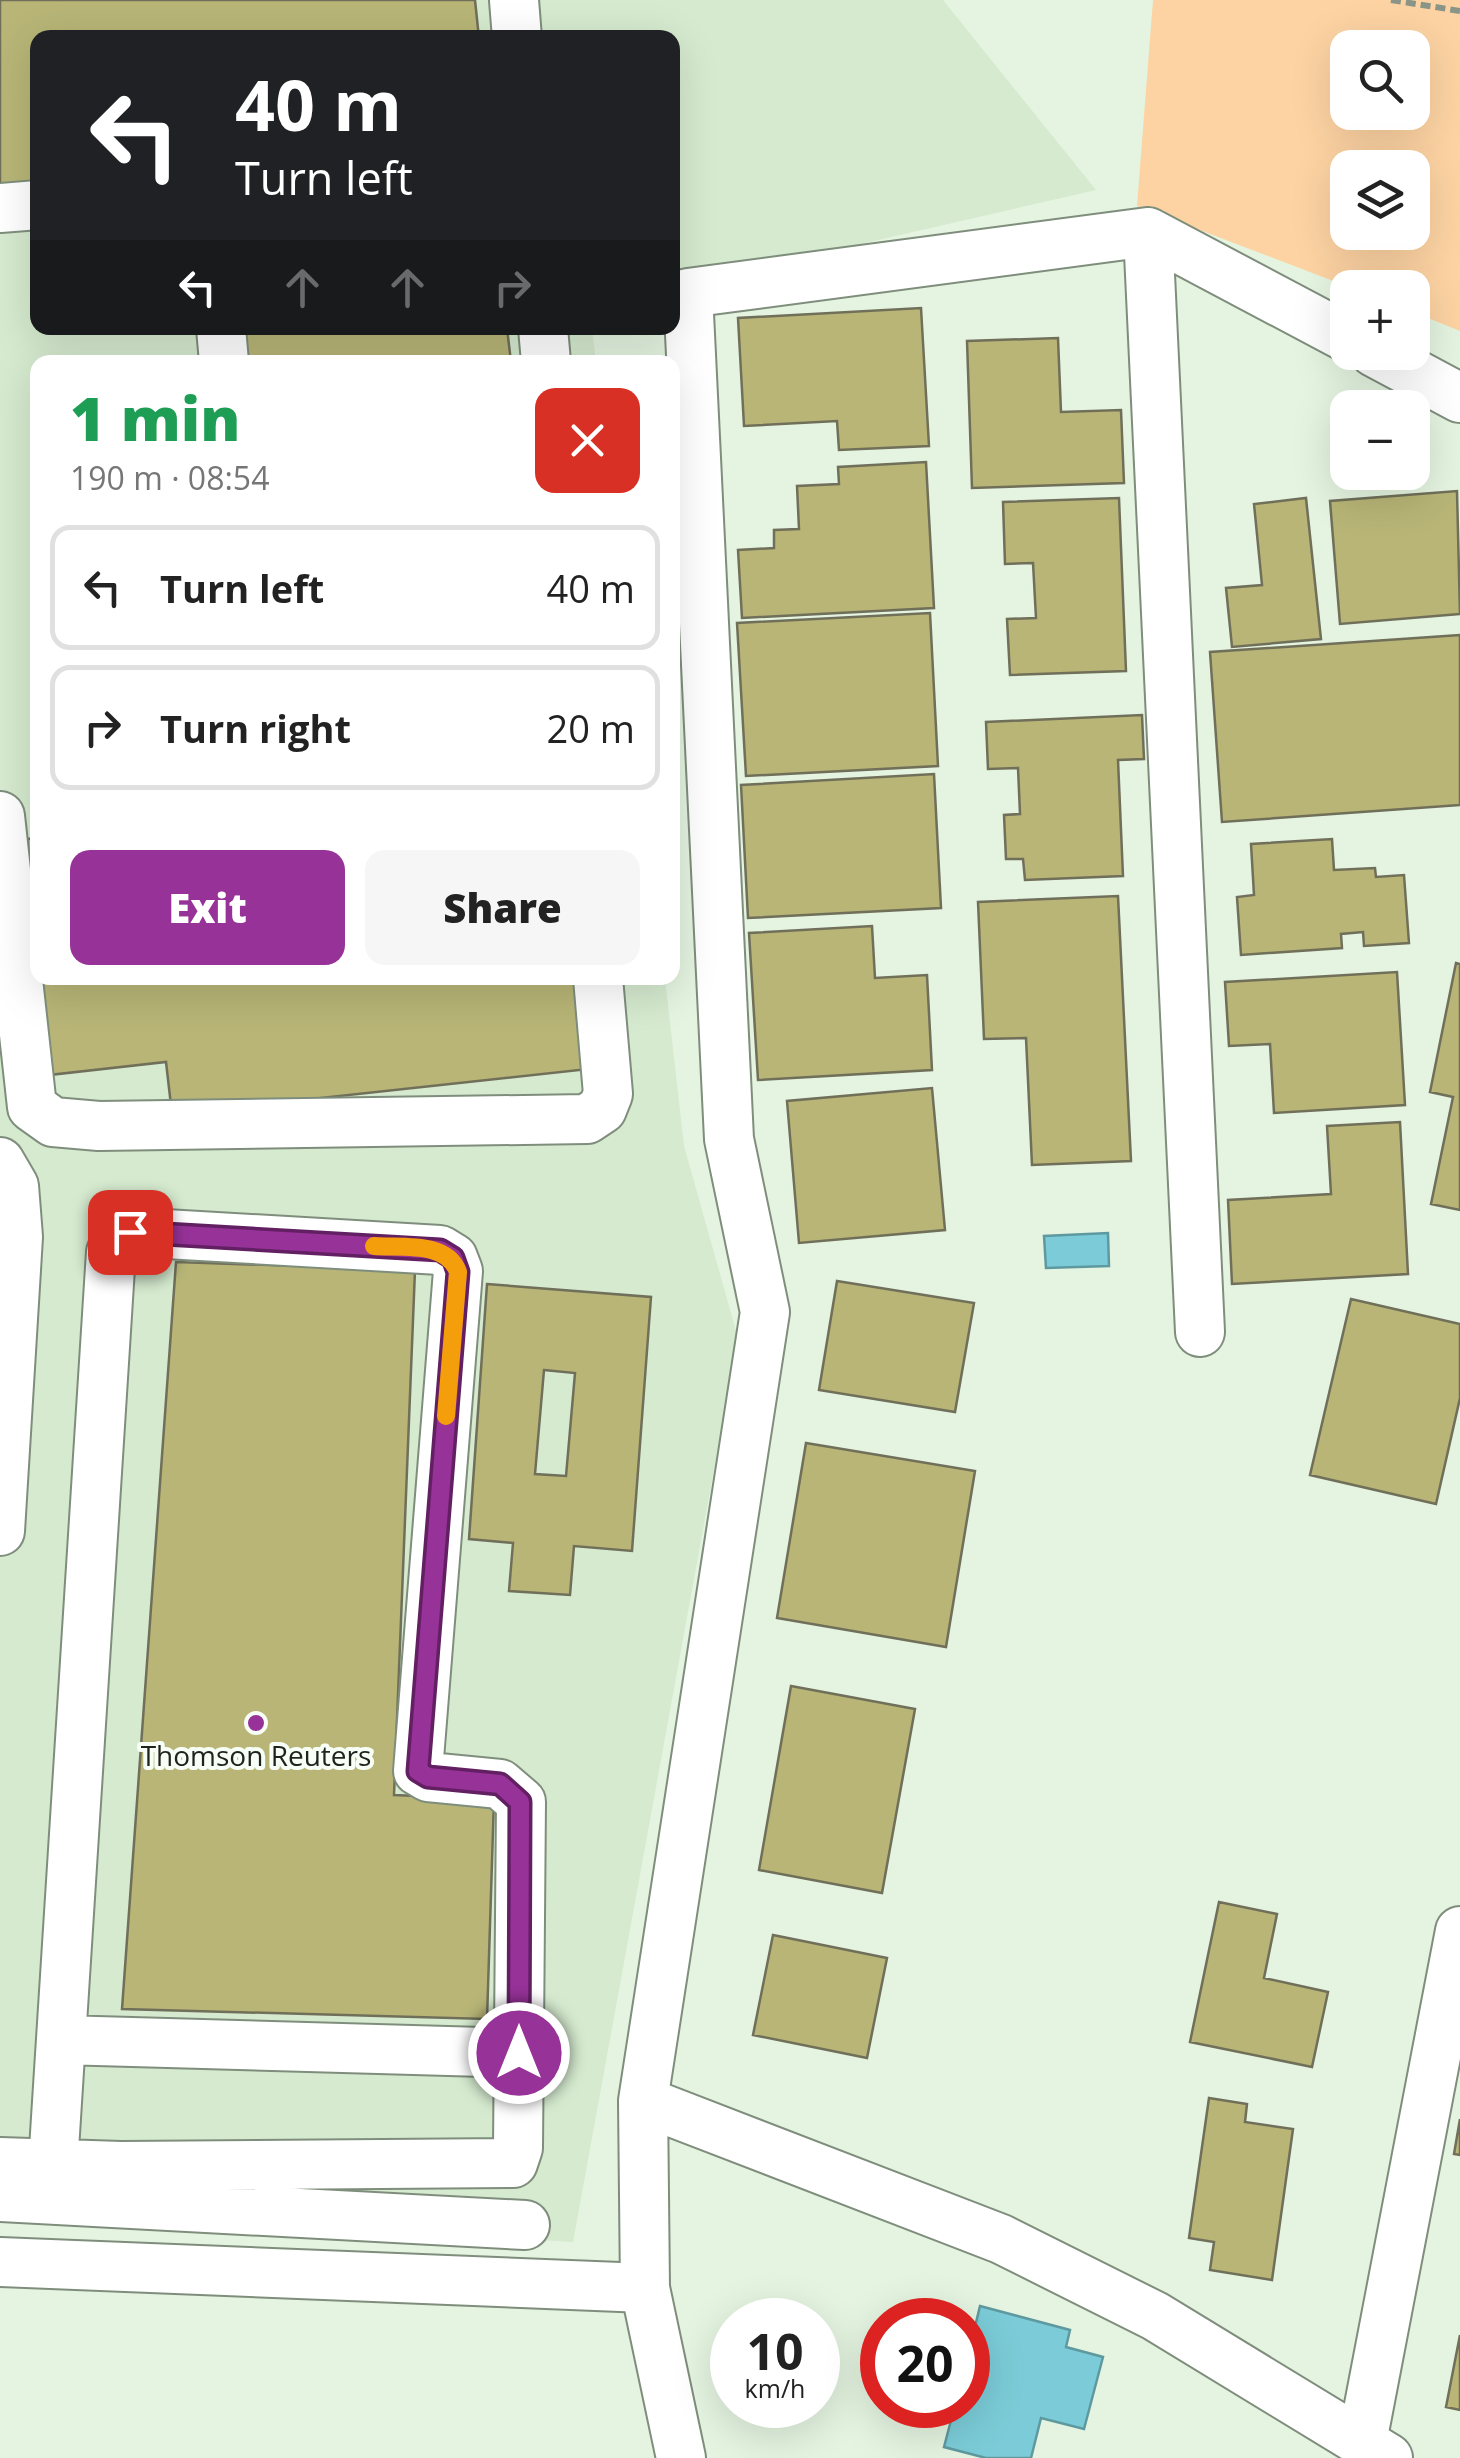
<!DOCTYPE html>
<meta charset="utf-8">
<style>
body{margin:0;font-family:"Open Sans",sans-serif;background:#f6f6f6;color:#222;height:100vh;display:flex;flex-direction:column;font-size:38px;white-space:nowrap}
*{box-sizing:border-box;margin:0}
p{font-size:32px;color:#767676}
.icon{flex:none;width:55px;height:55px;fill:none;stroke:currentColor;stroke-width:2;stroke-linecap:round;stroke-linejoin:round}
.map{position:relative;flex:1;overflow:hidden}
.details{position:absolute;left:30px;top:355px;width:650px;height:630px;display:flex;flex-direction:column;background:#fff;border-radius:20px;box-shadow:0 10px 40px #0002}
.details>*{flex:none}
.hud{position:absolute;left:30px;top:30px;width:650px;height:305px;border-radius:20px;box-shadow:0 10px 40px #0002;background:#202124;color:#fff;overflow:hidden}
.controls{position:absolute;left:1330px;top:30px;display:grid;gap:20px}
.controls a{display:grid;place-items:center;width:100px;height:100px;border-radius:20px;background:#fff;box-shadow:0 10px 40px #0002;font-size:50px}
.speed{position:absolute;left:710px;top:2298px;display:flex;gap:20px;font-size:50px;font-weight:700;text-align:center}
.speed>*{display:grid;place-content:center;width:130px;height:130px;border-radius:50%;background:#fff;box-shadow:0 10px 40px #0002;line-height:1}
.speed small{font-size:25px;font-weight:400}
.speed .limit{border:15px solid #d22;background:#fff;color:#111}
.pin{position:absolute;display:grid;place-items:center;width:85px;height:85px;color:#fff;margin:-42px;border-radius:20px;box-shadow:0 5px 15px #0006}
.me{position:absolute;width:110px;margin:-55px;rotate:0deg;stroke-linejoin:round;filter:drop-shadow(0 0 8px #0008)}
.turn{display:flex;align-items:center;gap:35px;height:210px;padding:0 40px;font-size:45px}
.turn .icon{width:130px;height:130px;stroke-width:2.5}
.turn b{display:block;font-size:70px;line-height:85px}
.lanes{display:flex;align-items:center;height:95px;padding:0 40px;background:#0003;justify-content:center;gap:50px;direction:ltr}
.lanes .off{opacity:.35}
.round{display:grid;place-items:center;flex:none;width:105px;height:105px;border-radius:20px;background:#f6f6f6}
.summary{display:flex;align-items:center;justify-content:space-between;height:170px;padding:0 40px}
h1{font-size:60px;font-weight:800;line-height:75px;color:#1e9e55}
.button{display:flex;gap:20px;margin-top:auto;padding:20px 40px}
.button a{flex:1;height:115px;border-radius:20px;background:#963298;color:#fff;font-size:40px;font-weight:800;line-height:115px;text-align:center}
.button a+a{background:#f6f6f6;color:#222}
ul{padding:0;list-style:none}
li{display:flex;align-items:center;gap:30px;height:125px;margin:0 20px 15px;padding:0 20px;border:5px solid #e0e0e0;border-radius:20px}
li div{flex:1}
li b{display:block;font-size:38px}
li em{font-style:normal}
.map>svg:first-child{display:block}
.built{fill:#d5eacf}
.green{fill:#fdd3a3;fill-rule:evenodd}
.water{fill:#7bccd8;stroke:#5f99a0;stroke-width:2.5}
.building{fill:#b8b577;stroke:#706f59;stroke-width:2.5;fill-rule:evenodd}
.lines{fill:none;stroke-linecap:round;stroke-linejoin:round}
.minor-casing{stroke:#7f8e7c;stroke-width:52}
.path{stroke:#8a9587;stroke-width:6;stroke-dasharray:10 5;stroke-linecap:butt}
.minor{stroke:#fff;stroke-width:48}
.route-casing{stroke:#622063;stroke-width:25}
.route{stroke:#963298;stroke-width:18}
.slow{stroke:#f59e0b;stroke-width:18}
.poi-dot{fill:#963298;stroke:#f7fef6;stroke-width:4}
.labels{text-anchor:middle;stroke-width:8;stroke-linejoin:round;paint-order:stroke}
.poi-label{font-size:28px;fill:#1e231c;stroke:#f7fef6}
</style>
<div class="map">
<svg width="1460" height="2458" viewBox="0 0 1460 2458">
<rect width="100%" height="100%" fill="#e4f4e0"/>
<path class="built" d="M0,0H943L1096,190L673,287L672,38H38V328H592L596,362H38V978H665L684,1146L738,1338L573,2242L0,2210Z"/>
<path class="green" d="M1153,0H1460V331L1413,312L1412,288L1349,287L1137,206ZM1348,48H1412V112H1348ZM1348,168H1412V232H1348Z"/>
<path class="water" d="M1108,1233L1109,1266L1046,1268L1044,1236Z
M980,2306L1070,2330L1066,2347L1103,2357L1084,2429L1041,2418L1031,2458H986L944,2447L955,2405H968V2356Z"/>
<path class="building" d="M0,0H475L479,38H38V222L0,225Z
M921,308L929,446L839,450L837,421L744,426L738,318Z
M230,328H507L511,362H234Z
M1058,338L1061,412L1121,410L1124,483L972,488L967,341Z
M926,462L934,608L742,618L738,550L774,548V530L799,529L797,486L839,484L838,467Z
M1457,491L1460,614L1340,624L1330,501Z
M1119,498L1126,671L1010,675L1007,619L1036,618L1033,563L1005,564L1003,502Z
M1306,498L1321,639L1232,647L1226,588L1262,585L1254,504Z
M930,613L938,766L746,776L737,623Z
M1460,635V805L1222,822L1210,652Z
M1142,715L1144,759L1118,760L1123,876L1025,880L1023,859H1006L1004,815L1020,814L1018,768L988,769L986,722Z
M934,774L941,908L748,918L741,785Z
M38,838V978H579L589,1069L172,1114L166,1062L40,1076L14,840Z
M1332,839L1334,870L1375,868L1376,877L1404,875L1409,943L1364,946L1363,932L1341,934L1342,948L1241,955L1237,897L1254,895L1251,844Z
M1118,896L1131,1161L1032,1165L1026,1038L984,1039L978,902Z
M872,926L875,978L927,975L932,1070L758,1080L749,933Z
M1456,963L1460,964V1210L1431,1204L1453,1097L1430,1092Z
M1397,972L1405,1105L1274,1113L1270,1044L1229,1046L1225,982Z
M932,1088L945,1230L799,1243L787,1101Z
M1400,1122L1408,1274L1232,1284L1228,1200L1331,1194L1327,1126Z
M176,1262L415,1270L394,1795L494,1799L487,2019L122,2009Z
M837,1281L974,1303L955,1412L819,1390Z
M487,1284L651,1297L632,1551L574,1546L570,1595L509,1591L513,1543L469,1539ZM544,1370L575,1373L566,1476L535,1474Z
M1351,1299L1460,1324V1398L1436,1504L1310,1475Z
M806,1443L975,1471L946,1647L777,1618Z
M791,1686L915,1709L882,1893L759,1870Z
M1219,1902L1277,1914L1264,1978L1328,1992L1312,2067L1190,2042Z
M773,1935L887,1958L867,2058L753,2035Z
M1209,2098L1247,2104L1245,2122L1293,2129L1272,2280L1210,2270L1214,2242L1189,2238Z
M1460,2119V2155L1454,2154Z
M1460,2335V2410L1446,2407Z"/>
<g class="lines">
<defs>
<path id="minor" d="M514,0L517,38
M0,208L38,205
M1148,232L1200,1332
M221,328L224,362
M543,328L546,362
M1374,352L1460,398
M0,816L32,1107L53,1122L99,1126L587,1119L602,1109L608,1094L598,978
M0,1162L14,1186L18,1237L0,1531
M61,2040L519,2053
M643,2101L1001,2239L1155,2316L1388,2458
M0,2162L121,2166L513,2163L518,2148L521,1802L500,1784L428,1777L418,1771L458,1271L453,1258L440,1250L131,1232L119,1237L111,1252L53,2165
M0,2197L525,2225
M0,2262L645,2288
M1362,2442L1460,1931
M681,2458L645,2288L643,2101L765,1312L729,1139L688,293L1148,232L1348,338"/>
</defs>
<use href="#minor" class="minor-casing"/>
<path class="path" d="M1391,0L1460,11"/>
<use href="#minor" class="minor"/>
</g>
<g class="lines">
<defs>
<path id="route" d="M130,1232L440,1250L453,1258L458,1272L418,1771L428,1777L500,1784L520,1802L519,2053"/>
</defs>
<use href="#route" class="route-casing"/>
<use href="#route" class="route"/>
<path class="slow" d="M374,1246C403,1248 447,1241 458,1272L446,1416"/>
</g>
<circle class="poi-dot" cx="256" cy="1723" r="10"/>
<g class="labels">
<g class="poi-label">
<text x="256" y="1766">Thomson Reuters</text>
</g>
</g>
</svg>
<div class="controls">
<a><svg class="icon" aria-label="search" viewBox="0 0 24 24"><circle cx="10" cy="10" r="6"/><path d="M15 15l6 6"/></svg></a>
<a><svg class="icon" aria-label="layers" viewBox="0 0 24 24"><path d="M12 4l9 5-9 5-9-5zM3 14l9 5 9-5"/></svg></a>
<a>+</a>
<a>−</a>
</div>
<div class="speed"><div>10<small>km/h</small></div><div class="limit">20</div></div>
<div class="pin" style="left:130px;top:1232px;background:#d93025"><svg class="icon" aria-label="arrive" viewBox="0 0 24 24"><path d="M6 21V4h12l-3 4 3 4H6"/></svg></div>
<svg class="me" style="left:519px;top:2053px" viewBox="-20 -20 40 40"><circle r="17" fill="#963298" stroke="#fff" stroke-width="3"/><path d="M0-11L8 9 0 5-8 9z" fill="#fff"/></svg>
<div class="hud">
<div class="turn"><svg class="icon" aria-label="left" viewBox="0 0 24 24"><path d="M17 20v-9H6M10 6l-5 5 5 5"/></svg><div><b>40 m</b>Turn left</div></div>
<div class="lanes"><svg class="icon" aria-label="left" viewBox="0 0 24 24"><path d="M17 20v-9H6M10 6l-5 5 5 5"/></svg><svg class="icon off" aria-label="ahead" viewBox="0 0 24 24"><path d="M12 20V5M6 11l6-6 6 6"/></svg><svg class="icon off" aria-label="ahead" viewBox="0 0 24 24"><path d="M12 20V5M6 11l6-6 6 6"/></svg><svg class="icon off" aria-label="right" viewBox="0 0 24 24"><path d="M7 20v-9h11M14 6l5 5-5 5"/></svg></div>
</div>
<section class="details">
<div class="summary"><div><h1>1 min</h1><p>190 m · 08:54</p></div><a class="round" style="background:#d93025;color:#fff"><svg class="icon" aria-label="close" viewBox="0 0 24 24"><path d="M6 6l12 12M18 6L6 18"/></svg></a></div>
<ul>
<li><svg class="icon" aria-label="left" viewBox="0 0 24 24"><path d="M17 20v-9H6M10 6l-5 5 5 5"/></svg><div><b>Turn left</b></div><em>40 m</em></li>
<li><svg class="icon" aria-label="right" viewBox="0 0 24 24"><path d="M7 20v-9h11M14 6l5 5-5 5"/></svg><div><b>Turn right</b></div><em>20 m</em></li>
</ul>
<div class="button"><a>Exit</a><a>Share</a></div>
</section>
</div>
